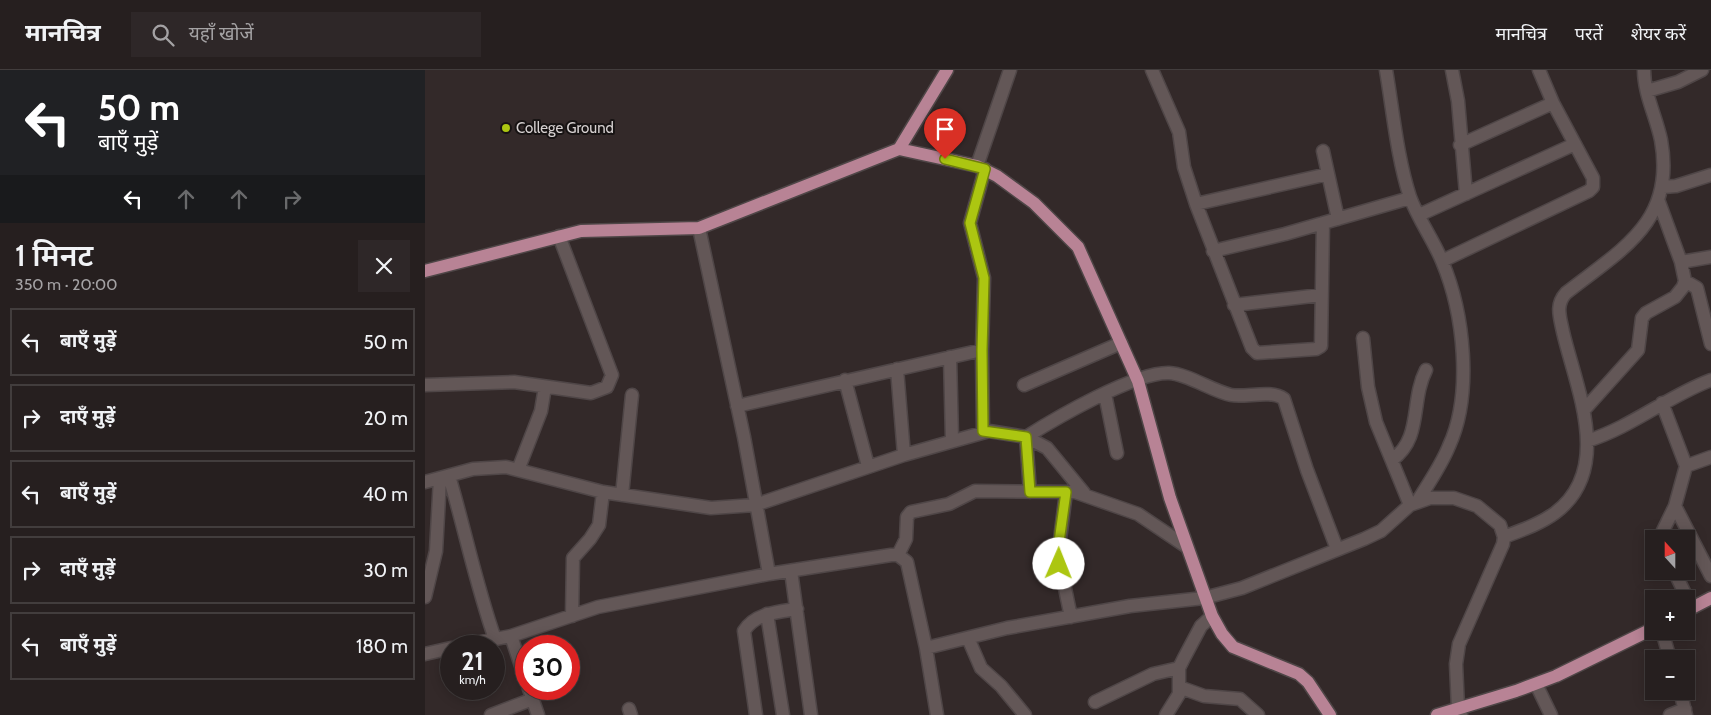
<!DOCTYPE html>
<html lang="hi">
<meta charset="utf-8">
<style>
body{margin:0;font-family:Cabin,"Noto Sans Devanagari",sans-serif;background:#2e2728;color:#f1f3f6;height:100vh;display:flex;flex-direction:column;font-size:19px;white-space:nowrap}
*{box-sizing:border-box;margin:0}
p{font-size:16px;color:#a4a2a4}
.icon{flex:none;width:28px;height:28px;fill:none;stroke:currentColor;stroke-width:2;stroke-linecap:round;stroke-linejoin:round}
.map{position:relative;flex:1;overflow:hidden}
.panel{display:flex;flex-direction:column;background:#261f1f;width:425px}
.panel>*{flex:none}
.guide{background:#202124;color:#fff;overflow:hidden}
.needle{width:32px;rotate:339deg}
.fabs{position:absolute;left:1220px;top:460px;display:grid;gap:10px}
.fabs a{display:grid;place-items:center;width:50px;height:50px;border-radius:0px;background:#261f1f;box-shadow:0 2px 12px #0003,0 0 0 1px #423d3d;font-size:25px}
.speed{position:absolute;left:15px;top:565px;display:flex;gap:10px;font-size:25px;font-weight:700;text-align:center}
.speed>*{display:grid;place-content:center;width:65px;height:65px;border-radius:50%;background:#261f1f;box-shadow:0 2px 12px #0003,0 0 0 1px #423d3d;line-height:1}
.speed small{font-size:12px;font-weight:400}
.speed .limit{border:8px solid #d22;background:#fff;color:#111}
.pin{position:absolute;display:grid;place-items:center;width:42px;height:42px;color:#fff;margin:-51px -21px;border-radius:50% 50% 50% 0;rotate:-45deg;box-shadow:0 0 5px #0007}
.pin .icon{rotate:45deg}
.me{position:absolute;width:55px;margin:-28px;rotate:1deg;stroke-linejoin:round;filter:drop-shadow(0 0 4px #0008)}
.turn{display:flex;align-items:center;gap:18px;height:105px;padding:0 15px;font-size:22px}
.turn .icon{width:65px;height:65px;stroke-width:2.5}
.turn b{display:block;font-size:35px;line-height:42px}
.lanes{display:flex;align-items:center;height:48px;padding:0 15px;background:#0003;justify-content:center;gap:25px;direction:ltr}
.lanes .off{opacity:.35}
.round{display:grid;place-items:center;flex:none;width:52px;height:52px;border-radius:0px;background:#2e2728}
.overview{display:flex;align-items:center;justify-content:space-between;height:85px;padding:0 15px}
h1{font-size:30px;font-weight:600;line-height:38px}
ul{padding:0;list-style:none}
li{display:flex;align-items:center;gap:15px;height:68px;margin:0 10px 8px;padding:0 5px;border:2px solid #423d3d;border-radius:0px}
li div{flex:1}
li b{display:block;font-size:19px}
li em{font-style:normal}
header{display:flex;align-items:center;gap:30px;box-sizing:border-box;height:70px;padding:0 25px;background:#261f1f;border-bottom:1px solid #423d3d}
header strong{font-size:24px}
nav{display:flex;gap:28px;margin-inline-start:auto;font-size:18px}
.search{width:350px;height:45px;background:#2e2728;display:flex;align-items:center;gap:12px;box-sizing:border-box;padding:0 18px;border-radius:0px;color:#a4a2a4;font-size:19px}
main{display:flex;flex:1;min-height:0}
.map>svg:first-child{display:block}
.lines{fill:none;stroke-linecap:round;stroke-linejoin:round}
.minor-casing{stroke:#4f4647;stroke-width:15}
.major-casing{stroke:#4f4647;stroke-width:15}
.minor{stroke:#635757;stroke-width:12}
.major{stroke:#b88395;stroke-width:12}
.route-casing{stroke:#70810b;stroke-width:12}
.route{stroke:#acc611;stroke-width:9}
.poi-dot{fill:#acc611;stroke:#171313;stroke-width:2}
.labels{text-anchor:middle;stroke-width:4;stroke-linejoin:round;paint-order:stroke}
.poi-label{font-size:15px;fill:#d6d0d0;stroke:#171313;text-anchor:start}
</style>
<header>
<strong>मानचित्र</strong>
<div class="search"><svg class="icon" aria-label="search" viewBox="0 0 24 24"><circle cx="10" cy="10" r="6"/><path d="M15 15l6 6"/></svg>यहाँ खोजें</div>
<nav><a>मानचित्र</a><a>परतें</a><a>शेयर करें</a></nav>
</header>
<main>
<section class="panel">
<div class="guide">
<div class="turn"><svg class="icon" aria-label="left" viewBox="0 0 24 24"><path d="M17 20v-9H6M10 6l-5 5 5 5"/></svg><div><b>50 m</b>बाएँ मुड़ें</div></div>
<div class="lanes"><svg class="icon" aria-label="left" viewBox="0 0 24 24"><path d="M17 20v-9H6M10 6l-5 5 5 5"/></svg><svg class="icon off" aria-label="ahead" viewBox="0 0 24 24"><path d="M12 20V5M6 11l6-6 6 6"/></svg><svg class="icon off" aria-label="ahead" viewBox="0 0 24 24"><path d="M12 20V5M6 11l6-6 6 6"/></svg><svg class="icon off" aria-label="right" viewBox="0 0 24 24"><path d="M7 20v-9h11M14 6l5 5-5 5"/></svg></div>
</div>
<div class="overview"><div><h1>1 मिनट</h1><p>350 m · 20:00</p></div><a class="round"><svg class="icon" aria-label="close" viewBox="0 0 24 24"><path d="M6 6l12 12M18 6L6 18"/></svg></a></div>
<ul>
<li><svg class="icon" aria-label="left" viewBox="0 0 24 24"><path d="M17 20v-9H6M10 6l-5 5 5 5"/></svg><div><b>बाएँ मुड़ें</b></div><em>50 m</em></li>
<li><svg class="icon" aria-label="right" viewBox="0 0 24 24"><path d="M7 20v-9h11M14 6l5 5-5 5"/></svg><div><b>दाएँ मुड़ें</b></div><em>20 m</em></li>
<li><svg class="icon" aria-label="left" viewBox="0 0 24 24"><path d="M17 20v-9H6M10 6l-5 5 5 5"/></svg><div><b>बाएँ मुड़ें</b></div><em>40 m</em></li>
<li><svg class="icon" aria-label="right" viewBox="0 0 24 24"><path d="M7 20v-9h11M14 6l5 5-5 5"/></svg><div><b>दाएँ मुड़ें</b></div><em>30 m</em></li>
<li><svg class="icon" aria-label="left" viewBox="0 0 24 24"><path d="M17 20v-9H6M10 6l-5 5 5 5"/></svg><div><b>बाएँ मुड़ें</b></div><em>180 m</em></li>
</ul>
</section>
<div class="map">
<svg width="1286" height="645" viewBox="0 0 1286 645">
<rect width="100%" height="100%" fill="#332929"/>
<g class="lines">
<defs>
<path id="minor" d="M727,0L754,62L759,97L771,134L827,278L832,283L891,279L896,276L898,153
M961,0C968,41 972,87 985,127C993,149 1008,169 1017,191C1039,243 1048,324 1024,376C1016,396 1003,414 992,432
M1027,0L1033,31L1041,124
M1222,21L1253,12L1277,0
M1035,75L1128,33
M898,81L913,149
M552,96L585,0
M1238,117L1251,116L1286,105
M771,134L903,104
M994,145L1150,74
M274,158L319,367L344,504
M788,181L860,164L985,128
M1017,191L1164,121L1168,117V108L1128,33L1114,0
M1256,192L1286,187
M1260,211L1272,218L1286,274
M809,235L896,225
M938,268L943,317L951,352L985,435
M525,287L527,369
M472,299L479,385
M420,310L443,396
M0,315L89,312L166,323L182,317L187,305L134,166
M599,315L696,273
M680,324L692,383
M312,336L557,280
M1159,340L1213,280L1217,248L1221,243L1250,227L1258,217L1260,211L1256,192L1234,132
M558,361L557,280L559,208L545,153L560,99
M1162,371C1207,357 1243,326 1286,310
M967,390C998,368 985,331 1001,300
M1261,396L1286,387
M93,400L116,341L120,317
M24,406C40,460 51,515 70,569
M0,412L48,399L81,397L178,422L286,438L330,435L479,385L564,361L601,367L622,378L659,423
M605,422L601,367C631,348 710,302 744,303C763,304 787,321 806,325C821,328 846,319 859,329L882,400L912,479
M641,422L633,485L646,547
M197,425L207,325
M1250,436L1286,506
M1079,467C1097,460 1115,454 1130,443C1189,399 1151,318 1138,262C1135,247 1130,235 1141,223C1197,179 1251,152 1236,70C1231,46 1219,24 1219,0
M1234,469L1250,436L1261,396L1237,333
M473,485L481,469L482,447L486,442L524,434L550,421L650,422L713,444L762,477
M366,501L386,645
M1249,501L1267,538
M0,527L11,481L15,408
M342,544L358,645
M147,546L148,488L165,469L174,455L178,422
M1237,561L1245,589
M86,566L101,611
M543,568L556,598L576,616L600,645
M35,576L86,566L173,537L344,504L466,485H473L482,492L501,578L582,558L705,536L779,528L817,518L939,469L956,461L985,435L1005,428H1029L1052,436L1075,455L1079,467L1078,474L1034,574L1031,594L1033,638L1036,645
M501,578L512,645
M0,584L26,578
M1111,614L1126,645
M754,617L779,626L815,629L833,645
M104,619L113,645
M1255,621L1261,645
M670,632L728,604L754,598
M204,639L206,645
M66,645L108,629
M331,645L319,561C330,543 353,542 372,539
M741,645L754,624V598L759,588L776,556L787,546
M1245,645L1260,639"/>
<path id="major" d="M474,79L552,96L572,106L609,133L653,177L713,311L745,428L787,546L797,564L808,577L874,604L883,612L905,645
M0,201L156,161L274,158L474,79L522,0
M1261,541L1286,528
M1012,645L1091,621L1131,606L1229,558"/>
</defs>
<use href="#minor" class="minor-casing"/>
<use href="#major" class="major-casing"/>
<use href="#minor" class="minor"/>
<use href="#major" class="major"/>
</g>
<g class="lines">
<defs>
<path id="route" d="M520,89L560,99L545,153L559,208L557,280L558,361L601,367L605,422H641L633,479L634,494"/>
</defs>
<use href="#route" class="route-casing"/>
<use href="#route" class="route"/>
</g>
<circle class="poi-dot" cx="81" cy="58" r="5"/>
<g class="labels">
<g class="poi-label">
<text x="91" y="63">College Ground</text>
</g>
</g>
</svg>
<div class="fabs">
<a><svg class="needle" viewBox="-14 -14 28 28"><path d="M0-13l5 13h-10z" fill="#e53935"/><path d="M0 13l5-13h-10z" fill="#a4a2a4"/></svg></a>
<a>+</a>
<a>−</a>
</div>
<div class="speed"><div>21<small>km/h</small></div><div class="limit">30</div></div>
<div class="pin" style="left:520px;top:89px;background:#d93025"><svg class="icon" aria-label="arrive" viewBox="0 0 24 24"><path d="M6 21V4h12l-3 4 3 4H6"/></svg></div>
<svg class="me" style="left:634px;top:494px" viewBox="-20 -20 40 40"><circle r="19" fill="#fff"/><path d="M0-13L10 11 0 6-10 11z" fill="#acc611"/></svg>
</div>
</main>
